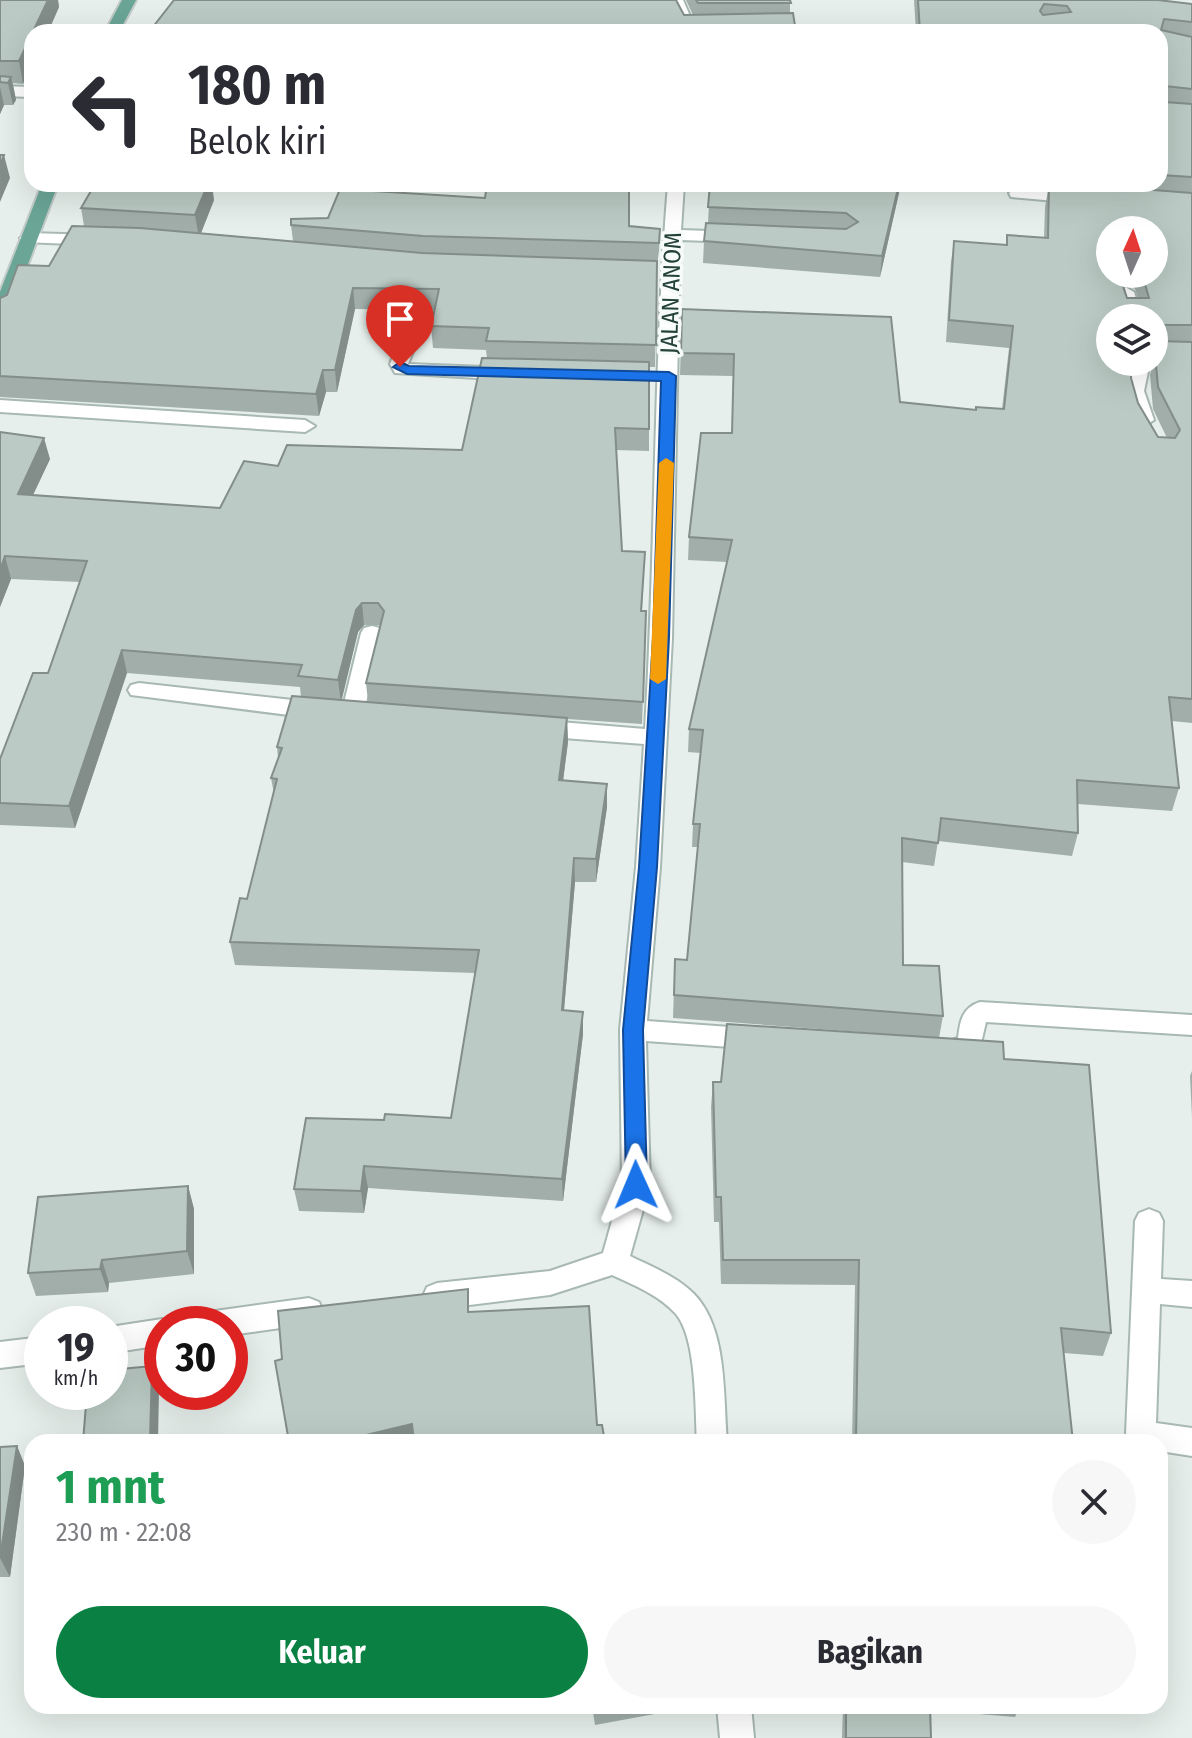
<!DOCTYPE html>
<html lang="id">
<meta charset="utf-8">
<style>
body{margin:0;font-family:"Fira Sans Condensed",sans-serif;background:#f7f7f7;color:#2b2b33;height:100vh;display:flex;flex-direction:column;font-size:30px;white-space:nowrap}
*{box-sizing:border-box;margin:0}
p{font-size:26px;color:#7c7c81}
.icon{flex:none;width:44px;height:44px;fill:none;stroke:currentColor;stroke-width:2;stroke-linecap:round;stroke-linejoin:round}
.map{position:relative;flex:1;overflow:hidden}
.panel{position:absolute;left:24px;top:1434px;width:1144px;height:280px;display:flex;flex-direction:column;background:#fff;border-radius:24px;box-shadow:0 8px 32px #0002}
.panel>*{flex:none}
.guide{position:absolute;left:24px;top:24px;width:1144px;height:168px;border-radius:24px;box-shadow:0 8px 32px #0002;background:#fff;color:#2b2b33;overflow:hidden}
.needle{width:52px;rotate:3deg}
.buttons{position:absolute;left:1096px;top:216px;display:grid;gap:16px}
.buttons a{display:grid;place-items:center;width:72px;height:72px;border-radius:50%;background:#fff;box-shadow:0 8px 32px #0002;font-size:40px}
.speed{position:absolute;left:24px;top:1306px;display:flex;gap:16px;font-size:40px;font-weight:700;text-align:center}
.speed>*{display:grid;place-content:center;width:104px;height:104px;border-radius:50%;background:#fff;box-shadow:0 8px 32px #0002;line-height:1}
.speed small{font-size:20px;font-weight:400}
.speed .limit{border:12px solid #d22;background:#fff;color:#111}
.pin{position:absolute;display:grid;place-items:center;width:68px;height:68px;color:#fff;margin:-82px -34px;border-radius:50% 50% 50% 0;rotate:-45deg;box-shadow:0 0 8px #0007}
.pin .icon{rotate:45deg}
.me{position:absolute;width:88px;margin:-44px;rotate:359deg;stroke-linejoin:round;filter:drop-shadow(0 0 6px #0008)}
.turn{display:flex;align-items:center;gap:28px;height:168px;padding:0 32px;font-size:36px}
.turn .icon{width:104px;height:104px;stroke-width:2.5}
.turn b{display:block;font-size:56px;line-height:68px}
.round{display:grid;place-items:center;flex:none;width:84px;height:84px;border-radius:42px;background:#f7f7f7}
.summary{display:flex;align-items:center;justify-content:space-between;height:136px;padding:0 32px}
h1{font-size:48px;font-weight:700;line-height:60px;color:#1e9e55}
.cta{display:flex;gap:16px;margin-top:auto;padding:16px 32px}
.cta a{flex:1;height:92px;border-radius:48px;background:#0b8043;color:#fff;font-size:32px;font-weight:700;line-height:92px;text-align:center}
.cta a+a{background:#f7f7f7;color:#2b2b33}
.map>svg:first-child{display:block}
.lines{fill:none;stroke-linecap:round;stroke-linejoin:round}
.lane-casing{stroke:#a8b8b2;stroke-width:4}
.street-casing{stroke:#a8b8b2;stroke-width:4}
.primary-casing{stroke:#c2cac8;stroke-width:4}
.lane{fill:#fff;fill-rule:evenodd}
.street{fill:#fff;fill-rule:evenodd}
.primary{fill:#6aa596;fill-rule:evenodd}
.wall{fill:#a1aea9;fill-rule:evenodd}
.shaded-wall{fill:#838d89}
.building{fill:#bbcac4;stroke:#838d89;stroke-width:2;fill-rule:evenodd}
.route{fill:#1a73e8;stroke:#114b97;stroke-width:2}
.slow{fill:#f59e0b}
.labels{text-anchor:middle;stroke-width:7;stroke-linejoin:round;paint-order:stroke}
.street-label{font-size:24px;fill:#24423a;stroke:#f7fbf9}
</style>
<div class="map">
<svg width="1192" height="1738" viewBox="0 0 1192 1738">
<rect width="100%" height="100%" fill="#e6efeb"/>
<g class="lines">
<defs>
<path id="lane" d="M0,86L32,87V97L0,96Z"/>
<path id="street" d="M669,0H683L697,32H683Z
M764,26H828L835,30L758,32L759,27Z
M668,184H684L681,230L737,232L746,237L737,242L680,240L672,638L660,867L647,1021L758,1029L767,1032L771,1039L767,1046L758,1049L646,1041L650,1185L630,1256C652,1267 676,1276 694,1294C728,1329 723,1397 727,1442H697C695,1409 697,1339 676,1314C659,1295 634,1285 612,1275L550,1295L437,1309L427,1305L423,1296L427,1287L437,1283L550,1271L603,1253L622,1185L620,1030L636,867L644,744L536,736L528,733L525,728L528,723L536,720L645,729C656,547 653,365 668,184Z
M1017,188L1078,193L1086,198L1078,203L1011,197L1009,193Z
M29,233L96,235L105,240L96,245L23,242L20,238Z
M1125,287L1134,292L1142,318H1124L1116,292Z
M418,311L427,316L408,364L510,368L519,374L510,380L395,373L390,364L409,316Z
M1132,362H1150L1144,391L1154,420L1144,426C1121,420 1125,379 1132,362Z
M0,400L305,420L315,426L305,432L0,412Z
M372,626L380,628L383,633L363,715L360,720H344L341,715L361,633L364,628Z
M139,683L320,703L328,706L331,711L328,716L320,719L131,695L128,690L131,685Z
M980,1002L1192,1015V1035L986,1022L979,1052L946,1062L937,1059L933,1052L937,1045L958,1038C960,1021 962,1008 980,1002Z
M1149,1209L1159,1213L1163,1221L1161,1279L1192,1281V1307L1160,1304L1156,1423L1192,1428V1456L1160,1451V1442H1130L1126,1434L1135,1221L1139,1213Z
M309,1298L319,1302L323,1311L319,1320L309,1324L230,1335V1324H201L205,1315L215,1311Z
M162,1319L173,1324H162V1345L110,1353V1327Z
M42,1337V1363L0,1368V1342Z
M717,1706H751L754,1738H720Z"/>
<path id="primary" d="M122,0H136L119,32H105Z
M42,184H58L9,315L0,320V292Z"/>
</defs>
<use href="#lane" class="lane-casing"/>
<use href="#street" class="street-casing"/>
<use href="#primary" class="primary-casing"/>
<use href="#lane" class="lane"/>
<use href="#street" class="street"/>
<use href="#primary" class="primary"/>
</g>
<path class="wall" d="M0,0H58L59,7L48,32H32L23,84L13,83L16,100L13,105H4L0,114Z
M174,0H676L684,15H693L686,0H790V13H793L796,32H149Z
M914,0H1158L1192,4V723L1172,721L1179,788L1172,811L1078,804V833L1072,856L938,841L934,866L902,862L903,965L943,1016L939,1038L1004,1059L1111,1333L1103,1356L1064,1353L1073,1442H852L855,1285L721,1284L719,1222H714L711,1107L713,1082H721L901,1035L673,1018L675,959L687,960L698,847H692L693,824L701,753L688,752L689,729L727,562L688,560L689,537L732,433L733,376L680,375L682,309L900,402L976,410L1002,409L1009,348L946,342L951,262L954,241L1006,245L1007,235L1044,238L1045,207L1049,185L1070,187L1069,184H1160V32H916ZM1154,230V274H1110ZM1124,284L1135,289L1138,298H1127ZM1110,318H1154V347H1156L1154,362H1153L1150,375L1153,409L1167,438L1158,437L1138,403Z
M710,184H901L880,277L703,263L704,241L708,223Z
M214,200L201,233L293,241L291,225L629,226L660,229L659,251L657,265L655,367H649V451L616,450L622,551L644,574L642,611H646L642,724L567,719L568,742L563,781L607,807L596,882H575L564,1010L583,1012V1034L563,1201L368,1188L364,1213L299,1211L294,1189L384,1120L451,1118L475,973L235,965L230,942L247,899L274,794L271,778L278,758L277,747L301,697L300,687L127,673L75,828L0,825V759L48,673L80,582L11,579L0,607V432L50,459L33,495L220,508L278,466L462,450L487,358L486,350L433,348L431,326L435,310L355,309L337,392H326L319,416L0,397V298L49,266L84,226L81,208ZM364,625H380L366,683L368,702L341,700L358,632Z
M1192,1071V1117L1190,1076Z
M188,1186L194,1209V1274L109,1283L108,1292L36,1296L28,1273Z
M17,1446L25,1466L10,1577H0V1447Z
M592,1706H683L682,1709L595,1725Z
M843,1706H1020L1015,1717L930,1710L931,1738H842Z"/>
<path class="shaded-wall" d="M48,0H58L59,7L48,32H33Z
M32,34V65L23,84L19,61Z
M11,77L16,100L13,105L8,83Z
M0,87L4,105L0,114Z
M4,155L10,178L0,202V166Z
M208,184H212L214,200L199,238L195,215Z
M899,184H901L880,277L882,256Z
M1117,274H1126L1124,284L1113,291Z
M353,288L355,309L337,392L335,370Z
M323,370L326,392L319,416L316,394Z
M44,438L50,459L23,516L18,494Z
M5,556L11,579L0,607V570Z
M362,603L364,625L358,632L341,703L338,680L356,610Z
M122,650L127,673L75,828L69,806Z
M567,718L568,742L560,804L559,780Z
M607,784V807L596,882V859Z
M574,858L575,882L562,1033V1010Z
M583,1012V1034L563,1201L562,1179Z
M364,1166L368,1188L364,1213L361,1191Z
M188,1186L194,1209V1274L187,1251Z
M102,1260L109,1283L108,1292L100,1269Z
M152,1366L159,1389L158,1442H150V1440Z
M412,1424L414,1442H337Z
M17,1446L25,1466L10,1577L0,1558Z"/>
<path class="building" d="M0,0H48L19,61H0Z
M174,0H676L684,15L793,13L796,32H149Z
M696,0H790L791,3H698Z
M918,0H1158L1192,4V22L1164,19L1161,30L1192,37V89L1165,86L1161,99L1164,102L1192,104V177L1160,175V32H920ZM1044,4L1067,6L1071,12L1043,15L1040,11Z
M0,76L11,77L8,83L0,82Z
M0,155H4L0,166Z
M95,184H208L195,215L81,208Z
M487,184H629V226L660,229L659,243L423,236L291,225V219L328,218L340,189L485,198Z
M710,184H899L882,256L704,241L706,223L846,229L858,222L846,213L708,207Z
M1076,184L1192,193V325H1157L1156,337H1154V318H1110V362H1132L1131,378L1138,403L1158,437L1175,438L1180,430L1158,387L1155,353L1158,341L1192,342V699L1169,697L1179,788L1077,780L1078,833L941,818L938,843L902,838L903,965L939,966L943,1016L674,995L675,959L687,960L700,824H693L703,730L689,729L732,540L689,537L701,433H732L734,354L681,353L682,309L891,317L900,402L976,410V407L1004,409L1013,326L949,320L954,241L1007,245V235L1048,238L1049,185L1076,187ZM1110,230H1154V274H1142L1149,298H1127L1119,274H1110Z
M72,226L140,228L422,253L657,261L656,345L486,341L489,328L431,326L439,289L353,288L335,370H323L316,394L0,376V298L7,295L18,265L49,266Z
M482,358L649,362V429L615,428L622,551L645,552L641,611H646L643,702L366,683L384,611L378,603H362L356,610L338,680L298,676L302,665L122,650L69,806L0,803V759L33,673H48L87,561L5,556L0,570V432L44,438L18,494L220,508L244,461L278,466L287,445L462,450Z
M292,696L567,718L559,780L607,784L596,859L574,858L562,1010L583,1012L562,1179L364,1166L361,1191L294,1189L306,1118L384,1120L385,1114L451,1118L479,950L230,942L240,898L247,899L277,779L271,778L282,748L277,747Z
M727,1024L1003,1042L1004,1059L1089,1065L1111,1333L1061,1328L1073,1442H880L856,1440L859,1260H723L721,1197H716L713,1082H721Z
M188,1186L187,1251L102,1260L100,1269L28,1273L38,1197Z
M468,1289V1312L589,1306L597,1425H602L605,1442H414L412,1424L337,1442H289L275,1361L282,1359L278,1311Z
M152,1366L150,1440L134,1442H83L87,1392H110V1370Z
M17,1446L0,1558V1447Z
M846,1706H930L931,1738H846Z"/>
<path class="route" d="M400,362L409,366L669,372L676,376L669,638L657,867L643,1030L647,1185L644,1191L636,1194L629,1191L626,1185L623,1030L639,867L653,638L661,381L407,374L393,367Z"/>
<path class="slow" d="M666,458L674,463L666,679L658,684L650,679L659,463Z"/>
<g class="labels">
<g class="street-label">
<text transform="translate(671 293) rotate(-88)" y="8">JALAN ANOM</text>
</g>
</g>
</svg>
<div class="buttons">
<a><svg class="needle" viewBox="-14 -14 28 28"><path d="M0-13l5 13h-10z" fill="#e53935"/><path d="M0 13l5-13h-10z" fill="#7c7c81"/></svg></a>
<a><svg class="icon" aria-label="layers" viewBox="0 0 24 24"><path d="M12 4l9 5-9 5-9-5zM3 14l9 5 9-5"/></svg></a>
</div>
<div class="speed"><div>19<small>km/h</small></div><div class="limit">30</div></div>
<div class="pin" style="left:400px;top:367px;background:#d93025"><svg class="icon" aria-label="arrive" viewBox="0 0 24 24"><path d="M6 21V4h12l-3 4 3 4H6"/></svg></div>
<svg class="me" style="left:636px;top:1185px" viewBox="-20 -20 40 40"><path d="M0-17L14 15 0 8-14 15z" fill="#1a73e8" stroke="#fff" stroke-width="4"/></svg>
<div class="guide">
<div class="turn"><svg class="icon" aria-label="left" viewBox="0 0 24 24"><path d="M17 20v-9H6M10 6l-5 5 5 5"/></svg><div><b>180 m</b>Belok kiri</div></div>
</div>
<section class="panel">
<div class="summary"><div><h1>1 mnt</h1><p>230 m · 22:08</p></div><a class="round"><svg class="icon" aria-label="close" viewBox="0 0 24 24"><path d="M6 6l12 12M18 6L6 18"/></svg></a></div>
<div class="cta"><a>Keluar</a><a>Bagikan</a></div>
</section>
</div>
